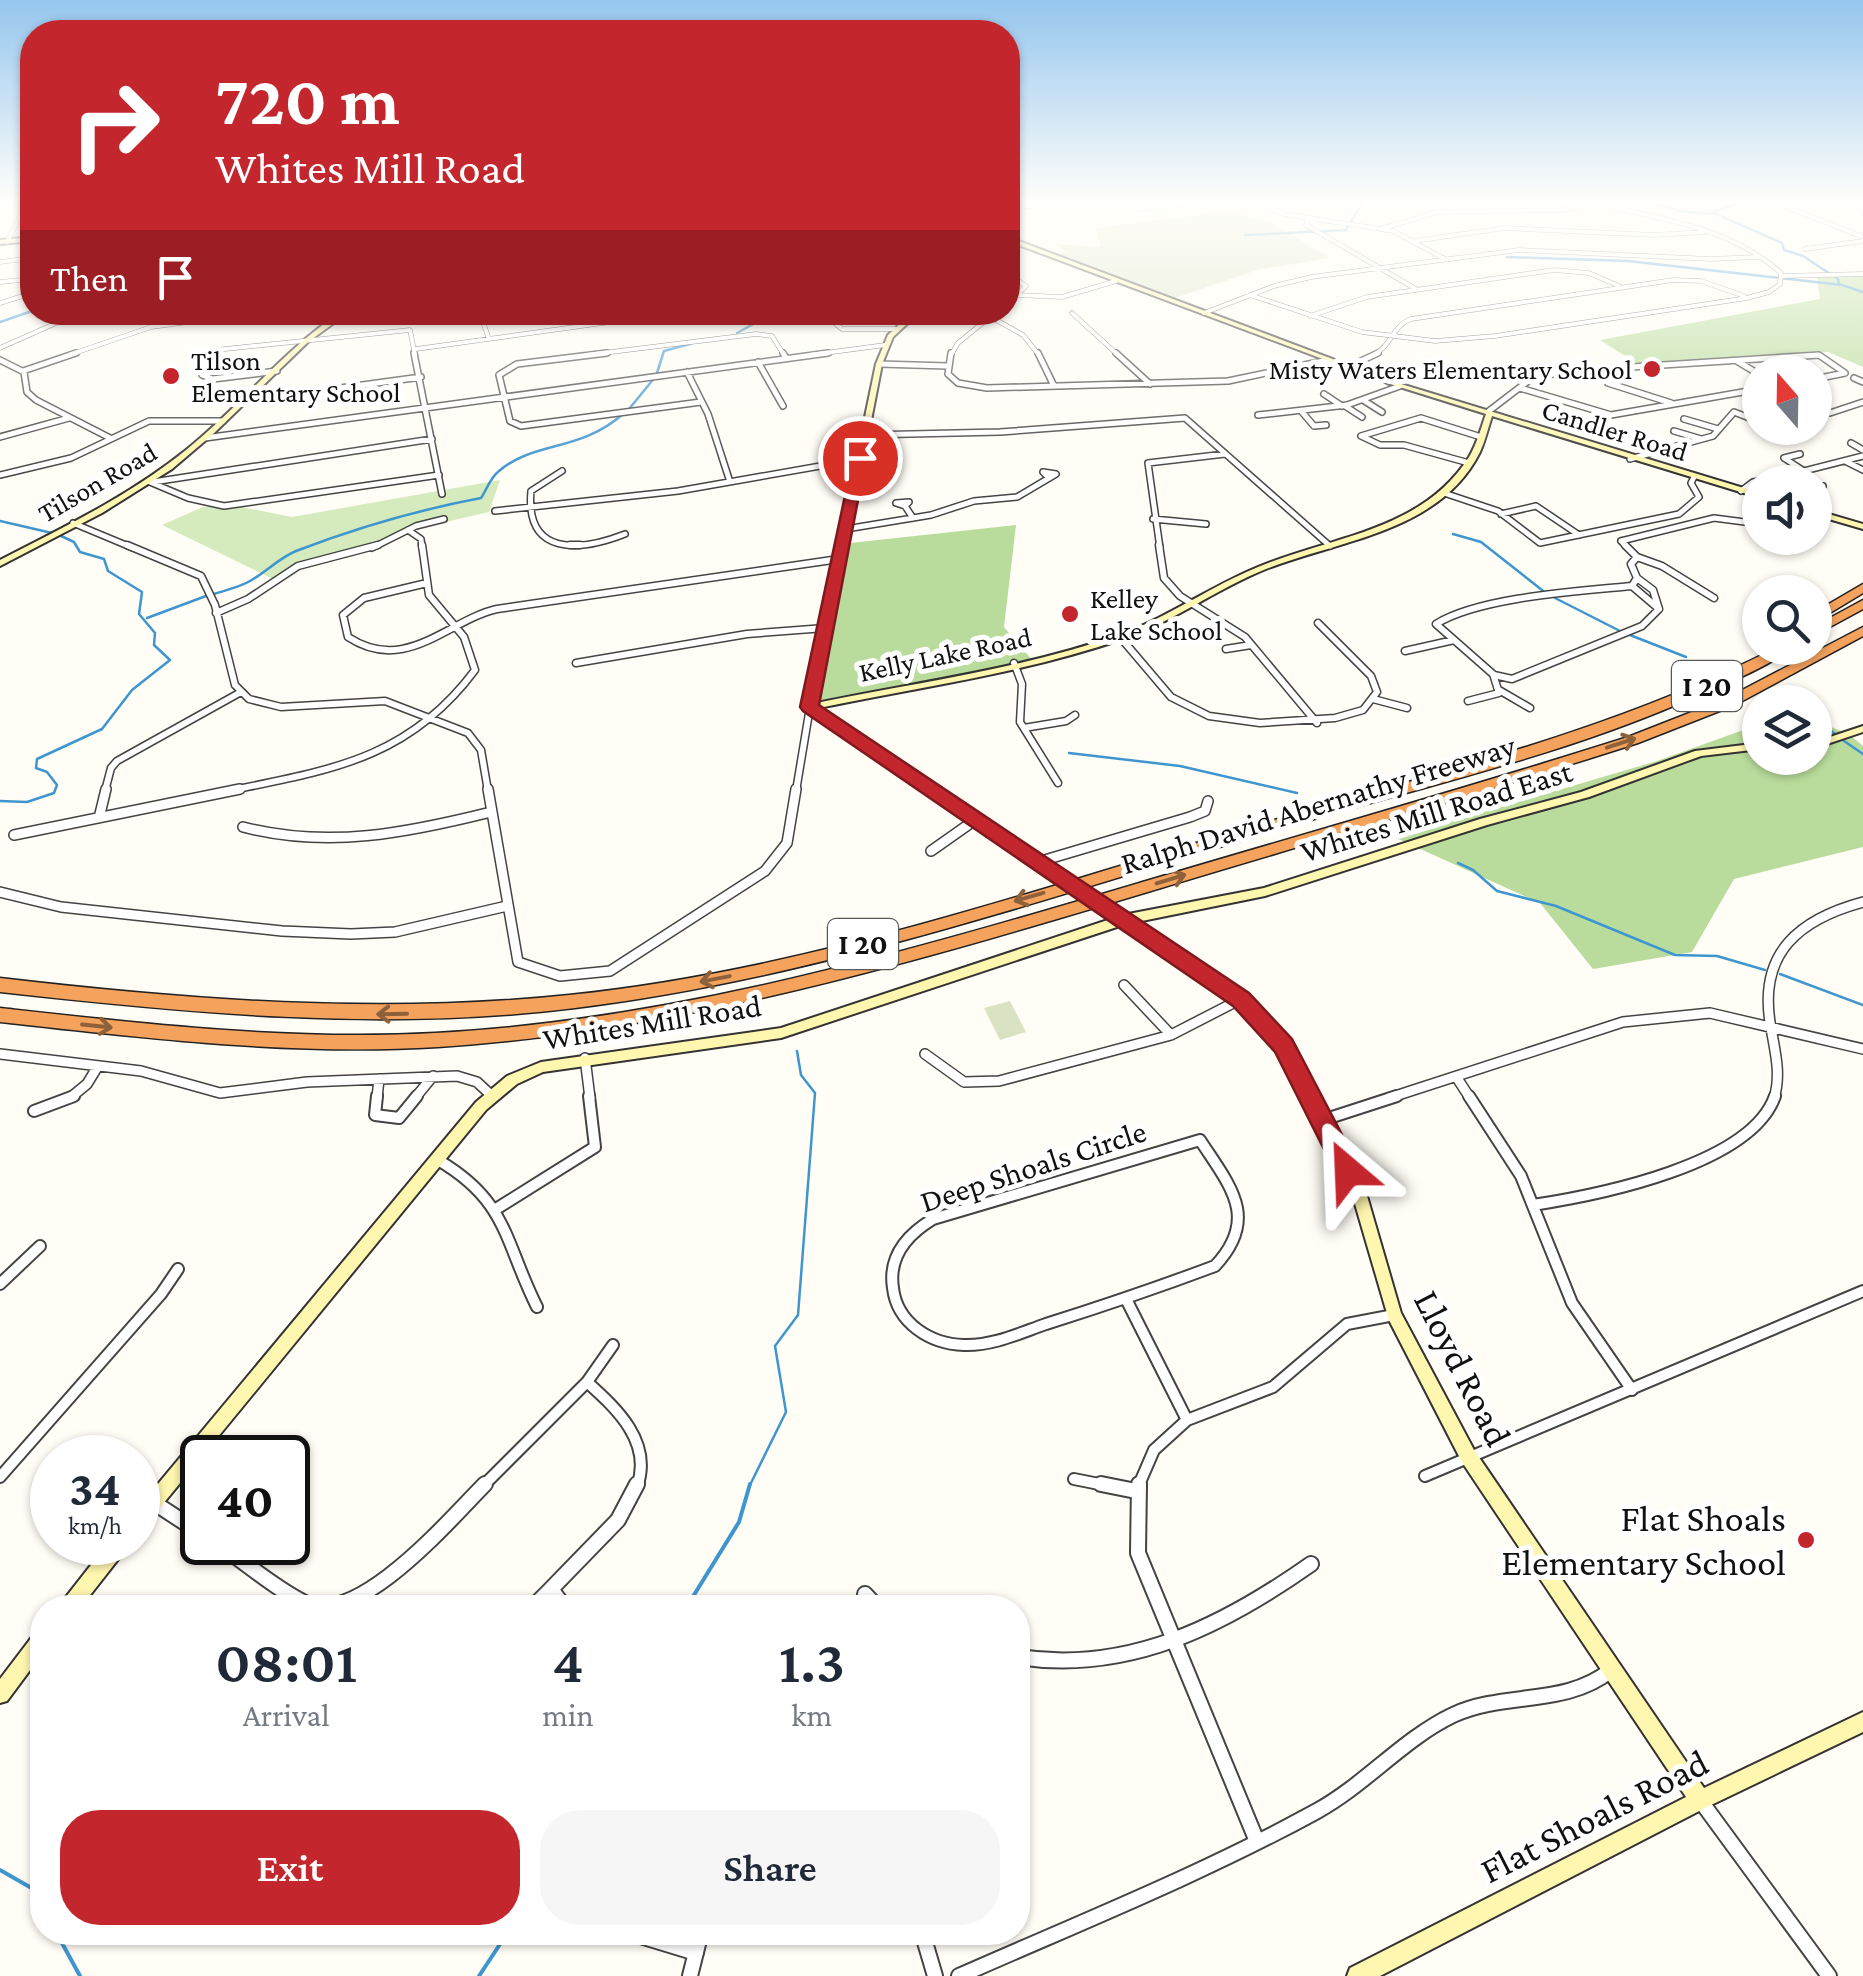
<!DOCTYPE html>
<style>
body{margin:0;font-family:"Crimson Pro",serif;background:#f6f6f7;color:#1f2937;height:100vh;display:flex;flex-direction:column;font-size:38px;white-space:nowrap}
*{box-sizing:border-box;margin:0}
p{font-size:32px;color:#747a83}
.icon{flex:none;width:55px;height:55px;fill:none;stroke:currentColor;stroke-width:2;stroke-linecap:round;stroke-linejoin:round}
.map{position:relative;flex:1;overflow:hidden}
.details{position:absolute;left:30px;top:1595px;width:1000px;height:350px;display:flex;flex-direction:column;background:#fff;border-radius:40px;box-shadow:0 2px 8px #0004}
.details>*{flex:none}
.guide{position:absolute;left:20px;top:20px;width:1000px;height:305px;border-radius:40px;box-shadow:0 2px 8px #0004;background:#c4262e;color:#fff;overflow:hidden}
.needle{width:65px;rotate:340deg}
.buttons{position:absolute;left:1742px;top:355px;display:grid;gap:20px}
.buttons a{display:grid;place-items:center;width:90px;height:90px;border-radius:50%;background:#fff;box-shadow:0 2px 8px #0004;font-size:50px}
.speed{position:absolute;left:30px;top:1435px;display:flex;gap:20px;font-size:50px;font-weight:700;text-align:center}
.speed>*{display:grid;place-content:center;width:130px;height:130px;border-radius:50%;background:#fff;box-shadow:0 2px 8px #0004;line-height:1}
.speed small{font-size:25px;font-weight:400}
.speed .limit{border:5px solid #111;border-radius:15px;background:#fff;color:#111}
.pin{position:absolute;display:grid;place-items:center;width:85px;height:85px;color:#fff;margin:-42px;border:5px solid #fff;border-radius:50%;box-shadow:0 2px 10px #0007}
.me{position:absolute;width:110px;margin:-55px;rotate:334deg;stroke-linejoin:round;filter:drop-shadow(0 0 8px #0008)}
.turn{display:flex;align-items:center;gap:35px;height:210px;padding:0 30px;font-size:45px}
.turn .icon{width:130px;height:130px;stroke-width:2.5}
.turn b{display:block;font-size:70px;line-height:85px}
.then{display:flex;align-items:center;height:95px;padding:0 30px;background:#0003;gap:20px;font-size:38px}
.eta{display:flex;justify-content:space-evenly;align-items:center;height:170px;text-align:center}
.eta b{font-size:60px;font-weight:600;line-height:70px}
.button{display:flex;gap:20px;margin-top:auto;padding:20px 30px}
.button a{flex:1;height:115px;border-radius:40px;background:#c4262e;color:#fff;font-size:40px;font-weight:600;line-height:115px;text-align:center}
.button a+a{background:#f6f6f7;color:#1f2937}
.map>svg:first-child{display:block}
.green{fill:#d5ebbd}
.forest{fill:#b9dc9c}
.cemetery{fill:#d9e3c4}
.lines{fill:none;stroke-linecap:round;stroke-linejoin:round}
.stream-far1{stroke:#3f96cf;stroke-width:2.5}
.stream{stroke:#3f96cf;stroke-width:4}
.street-far5-casing{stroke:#444;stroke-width:5}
.street-far4-casing{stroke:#444;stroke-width:8}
.street-far3-casing{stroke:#444;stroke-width:9}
.street-far2-casing{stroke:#444;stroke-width:12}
.street-far1-casing{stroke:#444;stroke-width:14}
.street-casing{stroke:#444;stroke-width:18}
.secondary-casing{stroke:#333;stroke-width:4}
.highway-casing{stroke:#222;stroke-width:3}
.street-far5{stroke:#fff;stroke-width:4}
.street-far4{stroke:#fff;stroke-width:5}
.street-far3{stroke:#fff;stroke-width:6}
.street-far2{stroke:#fff;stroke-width:9}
.street-far1{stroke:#fff;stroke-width:10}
.street{stroke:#fff;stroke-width:14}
.secondary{fill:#fff6b0;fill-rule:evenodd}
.highway{fill:#f5a25d;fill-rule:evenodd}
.secondary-bridge-casing{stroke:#333;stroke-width:16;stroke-linecap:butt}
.secondary-bridge{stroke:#fff6b0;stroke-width:12}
.oneway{stroke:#8e613b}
.route{fill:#c4262e;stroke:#7f191e;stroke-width:2.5}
.poi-dot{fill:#c4262e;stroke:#fff;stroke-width:4}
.labels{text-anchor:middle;stroke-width:10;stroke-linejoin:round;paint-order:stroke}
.far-poi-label{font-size:28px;fill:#111;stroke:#fff;text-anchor:start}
.far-street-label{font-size:28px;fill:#111;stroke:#fff}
.shield{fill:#fff;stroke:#585858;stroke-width:2.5}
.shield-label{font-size:30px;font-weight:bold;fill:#111}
.street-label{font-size:32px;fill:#111;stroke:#fff}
.near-street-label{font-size:38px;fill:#111;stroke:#fff}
.near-poi-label{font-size:38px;fill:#111;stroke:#fff;text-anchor:end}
</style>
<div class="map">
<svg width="1863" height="1976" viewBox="0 0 1863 1976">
<rect width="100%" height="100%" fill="#fffdf5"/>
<path class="green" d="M500,480L489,512L398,533L351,553L305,563L275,580L162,525L203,507H241L292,517Z"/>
<path class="forest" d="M1863,276V367L1828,352L1641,366L1600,340L1820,299L1817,277Z
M1016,525L1004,627L1033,661L821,701L816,664L841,544Z
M1815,720L1850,735L1863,746V847L1734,879L1692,952L1593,969L1540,903L1396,838L1657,761L1760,724V758H1815Z"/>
<path class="cemetery" d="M1230,211L1270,222L1330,258L1257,270L1175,298L1059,254L1066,252L1056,244L1100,247L1096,228Z
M1010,1001L1026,1032L1000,1040L984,1008Z"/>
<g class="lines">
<path class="stream-far1" d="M1647,202L1686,212L1716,214L1782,243L1784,250L1803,256L1838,279L1839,284L1863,292
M1711,213L1740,202
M1245,235L1346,230L1363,202
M1507,257L1628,261L1842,285
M0,322L32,311
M737,333L775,312
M629,409L656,376L664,351L690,344
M0,521L52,533
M1453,534L1481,542L1547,594
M214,594C226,590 240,587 250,581C266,572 279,558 296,551C356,528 417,510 481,498C487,489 490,478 499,471C534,441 580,452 623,414
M1555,598L1620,631
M147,618L206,596
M1630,635L1686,657
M1815,719L1835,734
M1844,741L1863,754
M1069,753L1180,766L1297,793
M0,801L27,802L54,793L57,785L47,772L36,768L37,759L102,729L132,690L170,660L154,645L155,633L139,614L142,592L108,571L104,559L80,552L74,542L59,535
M1458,863L1473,870L1497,891L1556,906L1675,955L1717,956L1765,970
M1780,974L1863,1005
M749,1487L786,1412L775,1346L798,1315L815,1093L801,1075L797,1051"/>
<path class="stream" d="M686,1608L739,1522L750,1484
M0,1870L42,1894
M56,1932L80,1976
M479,1976L508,1932"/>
<defs>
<path id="street-far5" d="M1119,202L1138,209L1211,202
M1250,202L1284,214L1393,231L1445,259
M1774,202L1863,237
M0,203L13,202
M1008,208L1078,202
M1863,209V213
M1309,218L1306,225L1416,289
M1384,228L1437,212L1562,210L1593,204
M1414,241L1505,228L1654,235L1704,232
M7,242L27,202
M1805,249L1863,241
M0,262L32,258
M1008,274L1026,286L1008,303
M1781,276L1863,274
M0,282L32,279
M1017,295L1062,297L1116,281
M1250,295L1362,332L1435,341L1495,336L1747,298L1769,292L1780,284L1781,273C1728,225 1655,218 1588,202
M0,303L32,293
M484,312L480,314L489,339
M1072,313L1118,355
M1204,313L1274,286L1311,277L1519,250L1710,259L1758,257
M1310,316L1367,297L1554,270L1589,273L1619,286
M991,317L1023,335L1039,355
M831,320L842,329H897
M0,348L81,312
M416,349L682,312
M69,355L151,327L261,312
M205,355L206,351L410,330L415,355
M587,355L756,334L772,336L784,355
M810,355L885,345
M951,355L958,343L996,312
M1373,355C1391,347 1392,326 1411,319L1673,280L1701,281L1744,296
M1815,355H1819"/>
<path id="street-far4" d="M206,353L202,375L213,379L277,371
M414,353L442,494
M607,353L517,364L499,375L510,421L521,426L701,402
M783,353L786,358
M951,353L948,374L958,383L987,388L1228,381L1328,360
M1038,353L1054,386
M1116,353L1150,384
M0,360L24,372L27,392L36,400L110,438
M1737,361L1760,375
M758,362L783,406
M879,364L948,366
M1348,367L1378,353
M23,371L76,353
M687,372L708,414L730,482
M1854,378L1863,382
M1608,383L1671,403
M1520,388L1611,415L1760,389
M1324,394L1342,406
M1363,400L1382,412
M245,401L421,377
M1815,405L1830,413L1863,402
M1345,406L1362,417
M1302,412L1314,426L1326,425
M1258,415L1347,405L1400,386
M1489,415V411L1532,378L1569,371L1819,355L1845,373L1815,379
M1684,419L1718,429
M1674,431L1701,439
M866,435L1000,432L1185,418L1330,546
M0,437L69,418
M205,438L828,353
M1851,443L1863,450
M1800,454L1784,458L1804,471
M1630,459L1713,436L1734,412L1760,422
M1845,461L1863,470
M1469,463L1404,445H1380L1361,436L1421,418L1481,437
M562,471L531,491C525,556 579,552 625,534
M0,475L71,458L149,421H223
M150,482L188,498L224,506L439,475
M153,482L432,439
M1761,482L1863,456
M1815,488L1823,486
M1741,491L1753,482L1765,480
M1444,493L1498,511L1540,543L1679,514L1699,497L1691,483L1694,477
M909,502L905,506L896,503Z
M905,506L913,518
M495,511L678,491L860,459
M1501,514L1536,506L1579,535
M1153,519L1206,524
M73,523L133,548
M846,529L931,515L974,501L1017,497L1056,474L1043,472L1048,477
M408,530L421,539L422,548
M1621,541L1714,518L1760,524
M1621,541L1628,548
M372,548L416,526L444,519
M1160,548L1148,463L1225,454"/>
<path id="street-far3" d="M127,545L201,576L215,605L235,685L249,699L281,707L385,701L468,733L481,750L488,791
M570,545H580
M1159,545L1164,578L1180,596L1245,637L1317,723
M1625,545L1637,557L1631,564L1637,578L1632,586L1659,609
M1637,557L1662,566L1714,598
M1637,578L1653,590L1659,609
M427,583L364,598L343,615L348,637C406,675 448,620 497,609L839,559
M1632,586C1580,591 1479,597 1436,624L1494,675L1512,679L1642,626L1659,609
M216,613L248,599L298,566L378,545
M1120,637L1171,697L1209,716L1260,723L1335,718L1363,710L1377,692L1371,676L1318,623
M1226,649L1251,645
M1405,651L1454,640
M576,663L747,634L825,628
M1014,663L1022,684L1020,722L1058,783
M1499,690L1530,708
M1373,699L1407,708
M1468,701L1499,693L1493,674
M1024,728L1066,721L1075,715
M105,791L111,768L117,761L241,692
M228,791C330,770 409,759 475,670L464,637L429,595L422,545
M796,791L810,707"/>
<path id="street-far2" d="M488,789L518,962L560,976L610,971L765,871L787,843L796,789
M99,818L106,789
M243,827C328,849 407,833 491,812
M14,835L240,789
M931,851L975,820
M1038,862L1190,817L1205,811L1208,801
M0,892L61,907L282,931L351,934L395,932L507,906
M1124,985L1171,1035
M0,1054L141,1071L220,1093L307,1082L457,1076L477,1082L492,1096
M925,1054L964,1082L999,1081L1171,1035L1241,999
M585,1058L590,1098
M1457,1078L1470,1098
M70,1098L87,1084L98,1066
M377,1098L379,1079
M415,1098L433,1076
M1389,1098L1623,1022L1710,1013L1863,1049
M1774,1098C1782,1073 1774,1048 1770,1022C1759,952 1800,919 1863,902"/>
<path id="street-far1" d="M377,1096L375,1115L399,1118L417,1096
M1469,1096L1521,1176L1572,1303L1632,1390
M34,1111L74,1096
M1323,1120L1397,1096
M1200,1140C1230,1186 1260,1218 1215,1266C1159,1287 1103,1306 1046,1324C1020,1333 993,1346 964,1345C930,1344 897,1323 893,1288C888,1256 908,1234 933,1219Z
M438,1160C508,1201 504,1241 537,1307
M1533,1205C1598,1195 1751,1165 1775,1096
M496,1209L595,1147L589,1096
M0,1284L40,1246
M1126,1299L1187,1420
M587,1382L613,1345
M1425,1476L1863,1291
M0,1477L161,1294L178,1269
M1074,1479L1114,1487
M482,1487L587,1382C617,1409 653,1442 637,1487
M1138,1487L1154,1450L1187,1420L1273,1387L1347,1324L1394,1315"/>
<path id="street" d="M1101,1484L1136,1491
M1139,1484L1138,1553L1256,1839
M153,1502L202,1534
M215,1542C244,1561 274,1588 305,1603C358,1628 451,1518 485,1484
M551,1589L618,1520L637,1484
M865,1594L878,1608
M532,1608L551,1589L565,1608
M1018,1657C1128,1674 1223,1626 1311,1564
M1700,1800L1829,1976
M627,1932L696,1953
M922,1932L935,1976
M690,1976L701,1932
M959,1976C1079,1923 1202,1874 1317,1811C1366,1784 1403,1739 1453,1715C1505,1691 1565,1707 1611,1670"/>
<path id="secondary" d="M32,237V241L0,244V240Z
M1008,237L1391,381L1760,493V498L1492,416C1488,428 1485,441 1480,452C1440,532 1340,540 1266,569C1216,589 1173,622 1123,639C1024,673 920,687 819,708L1056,869L1050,873L1046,872L805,707L876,364L888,335L913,312H920L893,337L882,364L816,703C917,682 1023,669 1121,634C1169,617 1211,586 1258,567C1333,536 1422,531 1469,457C1477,444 1481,428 1486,414L1387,383L1008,241Z
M341,312H349L308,342L212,435L172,469L102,513L0,566V560C64,527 129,496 186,450C240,407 282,351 341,312Z
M1815,510L1863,524V529L1815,515Z
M1863,726V732L1815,748V742Z
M1760,743V749L1701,756L1589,797L1487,825L1265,896L1137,922L1221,977L1261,1009L1288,1042L1367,1196L1401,1313L1474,1450L1704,1788L1863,1712V1732L1707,1807L1380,1976H1347L1350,1968L1686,1797L1462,1462L1389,1320L1353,1197L1278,1050L1251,1017L1213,983L1123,925L781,1038L543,1072L517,1084L486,1110L144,1527L138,1529V1508L476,1102L507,1076L541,1062L781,1028L1123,915L1264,888L1480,819L1581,792L1695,751Z
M109,1542H130L127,1548L80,1608H59L62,1602Z
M42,1631V1654L7,1701L0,1703V1679L35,1633Z"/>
<path id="highway" d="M1863,584V593L1815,622V612Z
M1863,600V609L1815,635V626Z
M1863,627V636L1735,705L1638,743C1480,794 1320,840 1161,888C924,959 687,1031 438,1047C292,1056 145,1038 0,1022V1008C144,1024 289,1041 435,1033C679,1020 913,950 1146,881C1307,833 1468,788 1628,737L1725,699Z
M1776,648H1792C1763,670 1725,684 1692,698C1579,748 1458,778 1339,812C1086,883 837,976 575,1008C383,1032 190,1013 0,992V978C189,1000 378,1015 569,995C807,971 1035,889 1264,823C1440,772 1612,731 1776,648Z"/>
</defs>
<use href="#street-far5" class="street-far5-casing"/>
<use href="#street-far4" class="street-far4-casing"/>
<use href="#street-far3" class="street-far3-casing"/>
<use href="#street-far2" class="street-far2-casing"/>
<use href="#street-far1" class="street-far1-casing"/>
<use href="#street" class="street-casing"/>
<use href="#secondary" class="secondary-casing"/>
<use href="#highway" class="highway-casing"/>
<use href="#street-far5" class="street-far5"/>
<use href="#street-far4" class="street-far4"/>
<use href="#street-far3" class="street-far3"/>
<use href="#street-far2" class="street-far2"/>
<use href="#street-far1" class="street-far1"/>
<use href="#street" class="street"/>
<use href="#secondary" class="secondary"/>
<use href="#highway" class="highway"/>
<defs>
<path id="secondary-bridge" d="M1050,869L1118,915"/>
</defs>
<use href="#secondary-bridge" class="secondary-bridge-casing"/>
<use href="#secondary-bridge" class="secondary-bridge"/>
</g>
<defs><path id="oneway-shaft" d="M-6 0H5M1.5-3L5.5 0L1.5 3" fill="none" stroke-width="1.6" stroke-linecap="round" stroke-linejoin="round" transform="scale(2.5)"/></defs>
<g class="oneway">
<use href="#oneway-shaft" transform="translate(1621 743) rotate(-18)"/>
<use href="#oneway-shaft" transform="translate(1171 879) rotate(-17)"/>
<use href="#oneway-shaft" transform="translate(1029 897) rotate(164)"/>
<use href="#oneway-shaft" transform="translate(715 979) rotate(169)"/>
<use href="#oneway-shaft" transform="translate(392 1014) rotate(179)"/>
<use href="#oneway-shaft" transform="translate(97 1026) rotate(6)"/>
</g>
<linearGradient id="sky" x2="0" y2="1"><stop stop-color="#95c6ee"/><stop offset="0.42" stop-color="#fffefa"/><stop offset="1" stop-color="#fffefa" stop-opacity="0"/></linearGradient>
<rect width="1863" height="478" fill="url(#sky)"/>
<path class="route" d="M860,454L866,458L819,705L1249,993L1292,1039L1361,1171L1357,1179L1348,1182L1339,1179L1275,1052L1233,1006L803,711L800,707L853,458Z"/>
<g class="poi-dot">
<circle cx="1652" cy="369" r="10"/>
<circle cx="171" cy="376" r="10"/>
<circle cx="1070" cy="614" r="10"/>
<circle cx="1806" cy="1540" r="10"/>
</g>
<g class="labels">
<g class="far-poi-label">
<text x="191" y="370">Tilson<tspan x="191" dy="32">Elementary School</tspan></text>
<text x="1632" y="379" text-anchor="end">Misty Waters Elementary School</text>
<text x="1090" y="608">Kelley<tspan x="1090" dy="32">Lake School</tspan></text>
</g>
<g class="far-street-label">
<text transform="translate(1615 430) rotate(17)" y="10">Candler Road</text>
<text transform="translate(97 482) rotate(-30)" y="10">Tilson Road</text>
<text transform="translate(945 654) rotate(-12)" y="10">Kelly Lake Road</text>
</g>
<g class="shield">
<rect x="1672" y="661" width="70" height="50" rx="8"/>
<rect x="828" y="919" width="70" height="50" rx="8"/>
</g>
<g class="shield-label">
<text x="1707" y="696">I 20</text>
<text x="863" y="954">I 20</text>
</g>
<g class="street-label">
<text transform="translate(1318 804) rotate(-17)" y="11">Ralph David Abernathy Freeway</text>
<text transform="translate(1436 811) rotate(-17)" y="11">Whites Mill Road East</text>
<text transform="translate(652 1022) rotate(-9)" y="11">Whites Mill Road</text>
<text transform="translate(1033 1166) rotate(-18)" y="11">Deep Shoals Circle</text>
</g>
<g class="near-street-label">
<text transform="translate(1463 1368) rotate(63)" y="13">Lloyd Road</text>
<text transform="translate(1594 1816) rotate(-27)" y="13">Flat Shoals Road</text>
</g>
<g class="near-poi-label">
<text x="1786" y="1531">Flat Shoals<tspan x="1786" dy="44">Elementary School</tspan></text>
</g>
</g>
</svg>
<div class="buttons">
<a><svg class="needle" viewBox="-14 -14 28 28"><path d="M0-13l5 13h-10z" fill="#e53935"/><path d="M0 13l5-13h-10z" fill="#747a83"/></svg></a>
<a><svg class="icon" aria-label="sound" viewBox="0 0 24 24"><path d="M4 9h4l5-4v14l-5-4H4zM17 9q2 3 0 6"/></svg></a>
<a><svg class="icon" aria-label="search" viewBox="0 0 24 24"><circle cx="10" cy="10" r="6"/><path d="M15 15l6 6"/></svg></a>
<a><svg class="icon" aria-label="layers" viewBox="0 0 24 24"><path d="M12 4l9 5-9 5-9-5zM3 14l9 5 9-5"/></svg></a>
</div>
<div class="speed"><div>34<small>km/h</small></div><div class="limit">40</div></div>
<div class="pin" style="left:860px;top:458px;background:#d93025"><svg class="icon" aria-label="arrive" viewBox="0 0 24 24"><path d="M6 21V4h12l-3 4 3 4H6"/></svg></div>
<svg class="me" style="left:1348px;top:1171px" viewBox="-20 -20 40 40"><path d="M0-17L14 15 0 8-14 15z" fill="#c4262e" stroke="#fff" stroke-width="4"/></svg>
<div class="guide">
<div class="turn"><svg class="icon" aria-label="right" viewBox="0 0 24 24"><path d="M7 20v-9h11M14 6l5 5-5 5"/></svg><div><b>720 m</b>Whites Mill Road</div></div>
<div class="then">Then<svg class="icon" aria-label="arrive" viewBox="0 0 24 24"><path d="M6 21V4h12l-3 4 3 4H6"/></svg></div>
</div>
<section class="details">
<div class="eta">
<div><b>08:01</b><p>Arrival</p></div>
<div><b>4</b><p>min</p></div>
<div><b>1.3</b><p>km</p></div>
</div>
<div class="button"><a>Exit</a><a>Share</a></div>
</section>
</div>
